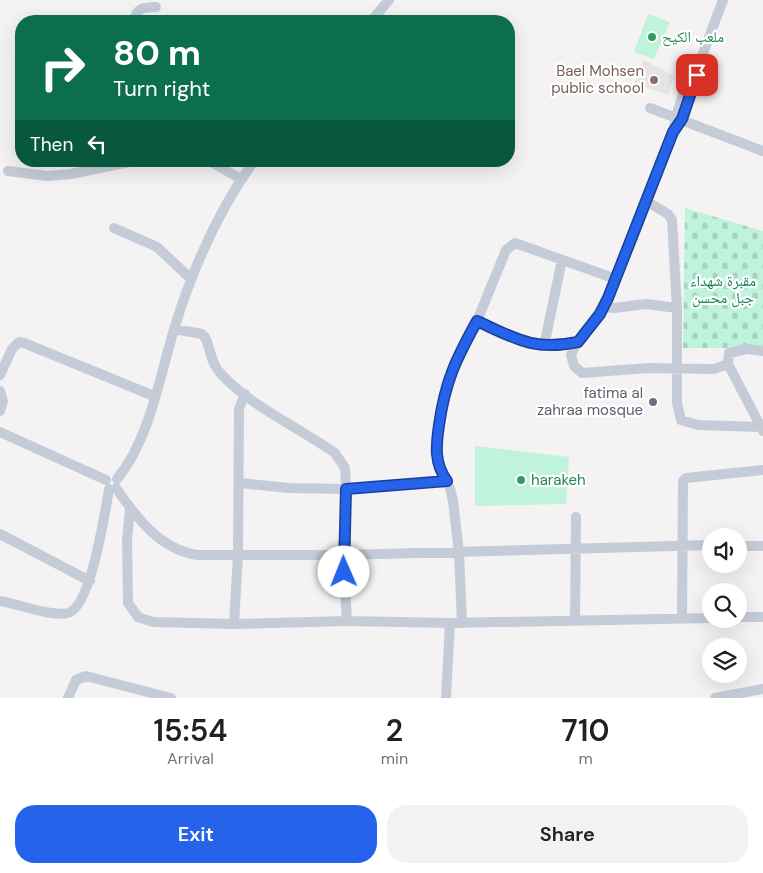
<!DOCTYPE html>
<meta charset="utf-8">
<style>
body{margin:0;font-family:"DM Sans","Noto Naskh Arabic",sans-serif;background:#f2f2f2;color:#202124;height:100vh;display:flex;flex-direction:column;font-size:19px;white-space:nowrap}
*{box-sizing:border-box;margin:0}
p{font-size:16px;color:#757577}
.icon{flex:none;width:28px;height:28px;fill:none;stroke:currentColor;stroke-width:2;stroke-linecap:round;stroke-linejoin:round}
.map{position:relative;height:698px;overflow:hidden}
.sheet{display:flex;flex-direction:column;background:#fff;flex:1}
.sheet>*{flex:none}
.banner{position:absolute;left:15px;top:15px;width:500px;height:152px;border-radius:20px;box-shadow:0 5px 20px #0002;background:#0b6e4f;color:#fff;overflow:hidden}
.tools{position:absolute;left:702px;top:528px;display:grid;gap:10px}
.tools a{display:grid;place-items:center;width:45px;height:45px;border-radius:50%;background:#fff;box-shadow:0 5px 20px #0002;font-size:25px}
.pin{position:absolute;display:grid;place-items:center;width:42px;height:42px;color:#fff;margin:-21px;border-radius:10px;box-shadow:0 2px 8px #0006}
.me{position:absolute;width:55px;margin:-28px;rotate:359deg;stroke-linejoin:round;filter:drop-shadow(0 0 4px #0008)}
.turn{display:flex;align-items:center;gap:18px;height:105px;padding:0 15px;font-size:22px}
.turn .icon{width:65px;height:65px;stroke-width:2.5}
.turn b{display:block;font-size:35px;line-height:42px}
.then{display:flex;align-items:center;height:48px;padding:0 15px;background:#0003;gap:10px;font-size:19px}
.eta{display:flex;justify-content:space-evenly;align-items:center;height:85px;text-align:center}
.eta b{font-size:30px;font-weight:600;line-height:35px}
.primary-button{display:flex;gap:10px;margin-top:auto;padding:10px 15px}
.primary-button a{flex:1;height:58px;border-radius:20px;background:#2563eb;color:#fff;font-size:20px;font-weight:600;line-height:58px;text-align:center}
.primary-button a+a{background:#f2f2f2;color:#202124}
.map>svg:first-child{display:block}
.education{fill:#e5e3e4}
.cemetery{fill:url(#cemetery-stones)}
.pitch{fill:#c0f3db}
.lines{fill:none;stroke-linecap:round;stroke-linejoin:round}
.minor{stroke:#c5ccd7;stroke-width:10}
.route-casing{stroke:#184099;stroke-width:12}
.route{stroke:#2563eb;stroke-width:9}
.leisure-dot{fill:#2e9e5b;stroke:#fff;stroke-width:2}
.education-dot{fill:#8d6e63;stroke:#fff;stroke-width:2}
.worship-dot{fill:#6b7280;stroke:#fff;stroke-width:2}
.labels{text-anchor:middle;stroke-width:4.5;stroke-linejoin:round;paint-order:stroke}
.leisure-label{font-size:15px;fill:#27864d;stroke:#fff;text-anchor:start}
.education-label{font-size:15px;fill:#785e54;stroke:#fff;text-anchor:end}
.park-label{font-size:15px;fill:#12835b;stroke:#fff}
.worship-label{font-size:15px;fill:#5b616d;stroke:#fff;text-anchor:end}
</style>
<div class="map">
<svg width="763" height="698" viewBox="0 0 763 698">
<defs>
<pattern id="cemetery-stones" width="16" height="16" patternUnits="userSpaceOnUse" patternTransform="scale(1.25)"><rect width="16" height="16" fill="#c0f3db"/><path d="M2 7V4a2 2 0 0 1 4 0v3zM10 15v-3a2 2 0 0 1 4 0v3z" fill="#a6d2be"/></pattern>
</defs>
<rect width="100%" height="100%" fill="#f4f2f2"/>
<path class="education" d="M644,60L674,76L668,95L634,84Z"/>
<path class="cemetery" d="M685,208L763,231V348H683Z"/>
<path class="pitch" d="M648,14L670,22L654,59L634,52Z
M475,446L569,457L566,504L475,506Z"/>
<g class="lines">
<path class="minor" d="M723,0L698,67C684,84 677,111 673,132C652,187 633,244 608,297C598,318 578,336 571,355L574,366L582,373L648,368L714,369L728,364L729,353L747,349L763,351
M133,21C137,8 143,7 156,7
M371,21L389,0
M650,108L763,151
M209,161L241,179
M8,171L47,176L71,174L134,161
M646,201L668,214L672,220L677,308
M114,228L157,247L191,279
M604,307L614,308L646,304L677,308V403L681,420L698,425L761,427
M477,321C516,339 533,351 578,342
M174,329L202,334C211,341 208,361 221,374C252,407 298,427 335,453L345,468L346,489L447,481
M544,346L562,260
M728,364L763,431
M0,375L12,349L19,342L24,343L154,396
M0,391L3,401L0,411
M0,432L106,480
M117,479C150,439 160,375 175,326C193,268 218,211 254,161
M240,483L289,488L346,489L343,555L347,621
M116,488C136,517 160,550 198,555H343L711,545
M130,509L127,540L128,603L138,617L153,622L234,624L347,621L450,623L711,618
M0,534L90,581
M739,546H763
M0,601C18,604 51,617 68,613C91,607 105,512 109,489
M739,617H763
M682,618L683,481L686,478L763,470
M575,621L576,517
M462,623L459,552L453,501L450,488L439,469L436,448L448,379L477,321L506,250L515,243L616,279
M234,624L238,555L239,409L245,394
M68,698L76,680L86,676L171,698
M446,698L450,623
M715,698L763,689"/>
</g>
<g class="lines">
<defs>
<path id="route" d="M344,572L346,489L447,481C434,463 436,446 439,425C445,382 456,359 477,321C516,339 534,351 578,342L600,314L608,298L673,132L682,119L697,75"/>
</defs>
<use href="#route" class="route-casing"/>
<use href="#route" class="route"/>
</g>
<g class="leisure-dot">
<circle cx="652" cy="37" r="5"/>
<circle cx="521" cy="480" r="5"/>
</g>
<circle class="education-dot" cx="654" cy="80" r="5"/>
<circle class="worship-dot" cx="653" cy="402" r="5"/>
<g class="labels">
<g class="leisure-label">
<text x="662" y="42">ملعب الكيح</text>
<text x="531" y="485">harakeh</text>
</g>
<g class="education-label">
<text x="644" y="76">Bael Mohsen<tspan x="644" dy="17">public school</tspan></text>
</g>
<g class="park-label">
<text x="723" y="286">مقبرة شهداء<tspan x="723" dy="17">جبل محسن</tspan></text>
</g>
<g class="worship-label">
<text x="643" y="398">fatima al<tspan x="643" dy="17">zahraa mosque</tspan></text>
</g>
</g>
</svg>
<div class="tools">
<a><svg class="icon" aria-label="sound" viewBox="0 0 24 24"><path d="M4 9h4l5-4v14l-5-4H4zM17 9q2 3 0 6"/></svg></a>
<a><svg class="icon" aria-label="search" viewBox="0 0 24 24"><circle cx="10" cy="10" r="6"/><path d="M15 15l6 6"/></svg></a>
<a><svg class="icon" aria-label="layers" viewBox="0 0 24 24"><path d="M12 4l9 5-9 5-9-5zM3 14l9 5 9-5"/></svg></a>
</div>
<div class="pin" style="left:697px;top:75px;background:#d93025"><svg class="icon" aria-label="arrive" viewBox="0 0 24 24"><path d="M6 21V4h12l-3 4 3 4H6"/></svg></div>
<svg class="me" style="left:344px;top:572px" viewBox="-20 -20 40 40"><circle r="19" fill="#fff"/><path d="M0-13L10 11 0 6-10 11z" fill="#2563eb"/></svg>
<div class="banner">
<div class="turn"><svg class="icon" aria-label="right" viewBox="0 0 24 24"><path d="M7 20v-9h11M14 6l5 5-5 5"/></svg><div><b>80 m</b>Turn right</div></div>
<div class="then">Then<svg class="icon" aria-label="left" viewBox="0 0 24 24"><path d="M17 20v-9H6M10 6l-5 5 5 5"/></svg></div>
</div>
</div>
<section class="sheet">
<div class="eta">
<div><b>15:54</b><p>Arrival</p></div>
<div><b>2</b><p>min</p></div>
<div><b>710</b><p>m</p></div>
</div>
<div class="primary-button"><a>Exit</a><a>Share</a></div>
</section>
